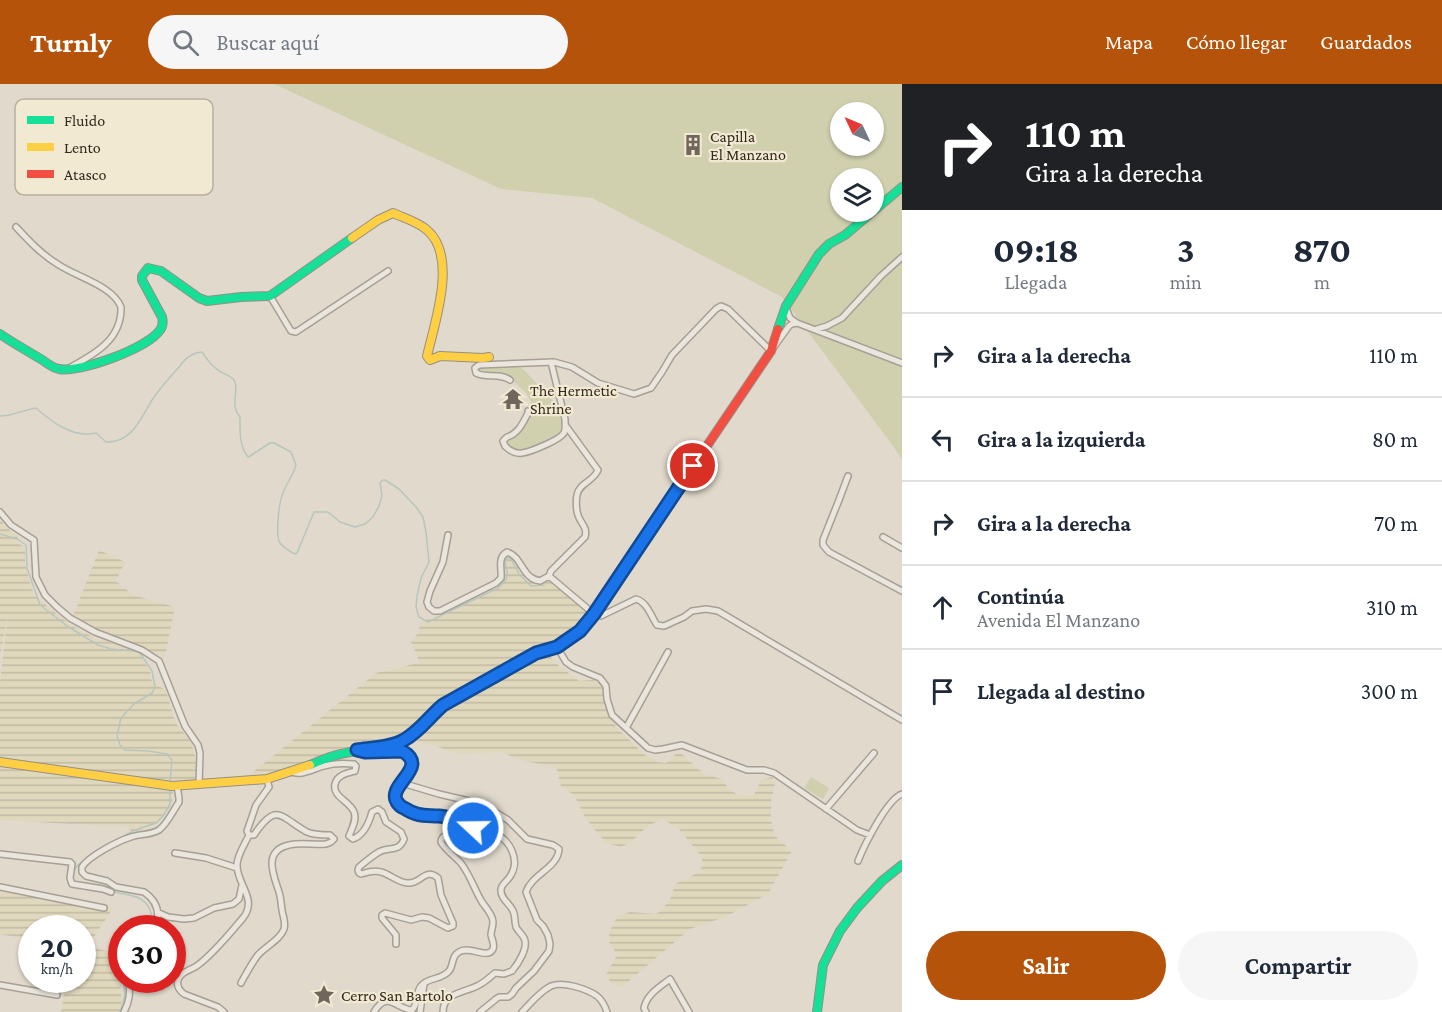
<!DOCTYPE html>
<html lang="es">
<meta charset="utf-8">
<style>
body{margin:0;font-family:"Crimson Pro",serif;background:#f6f6f7;color:#1f2937;height:100vh;display:flex;flex-direction:column;font-size:22px;white-space:nowrap}
*{box-sizing:border-box;margin:0}
p{font-size:20px;color:#747a83}
.icon{flex:none;width:33px;height:33px;fill:none;stroke:currentColor;stroke-width:2;stroke-linecap:round;stroke-linejoin:round}
.map{position:relative;flex:1;overflow:hidden}
.drawer{display:flex;flex-direction:column;background:#fff;width:540px}
.drawer>*{flex:none}
.hud{background:#202124;color:#fff;overflow:hidden}
.needle{width:39px;rotate:314deg}
.controls{position:absolute;left:830px;top:18px;display:grid;gap:12px}
.controls a{display:grid;place-items:center;width:54px;height:54px;border-radius:50%;background:#fff;box-shadow:0 2px 4px #0004;font-size:30px}
.speed{position:absolute;left:18px;top:831px;display:flex;gap:12px;font-size:30px;font-weight:700;text-align:center}
.speed>*{display:grid;place-content:center;width:78px;height:78px;border-radius:50%;background:#fff;box-shadow:0 2px 4px #0004;line-height:1}
.speed small{font-size:15px;font-weight:400}
.speed .limit{border:9px solid #d22;background:#fff;color:#111}
.pin{position:absolute;display:grid;place-items:center;width:51px;height:51px;color:#fff;margin:-26px;border:3px solid #fff;border-radius:50%;box-shadow:0 2px 6px #0007}
.me{position:absolute;width:66px;margin:-33px;rotate:291deg;stroke-linejoin:round;filter:drop-shadow(0 0 4px #0008)}
.turn{display:flex;align-items:center;gap:21px;height:126px;padding:0 24px;font-size:27px}
.turn .icon{width:78px;height:78px;stroke-width:2.5}
.turn b{display:block;font-size:42px;line-height:51px}
.eta{display:flex;justify-content:space-evenly;align-items:center;height:102px;text-align:center}
.eta b{font-size:36px;font-weight:700;line-height:42px}
.button{display:flex;gap:12px;margin-top:auto;padding:12px 24px}
.button a{flex:1;height:69px;border-radius:36px;background:#b45309;color:#fff;font-size:24px;font-weight:700;line-height:69px;text-align:center}
.button a+a{background:#f6f6f7;color:#1f2937}
ul{padding:0;list-style:none}
li{display:flex;align-items:center;gap:18px;height:84px;padding:0 24px;border-top:2px solid #e0e1e3}
li div{flex:1}
li b{display:block;font-size:22px}
li em{font-style:normal}
header{display:flex;align-items:center;gap:36px;box-sizing:border-box;height:84px;padding:0 30px;background:#b45309;color:#fff}
header strong{font-size:28px}
nav{display:flex;gap:33px;margin-inline-start:auto;font-size:21px}
.search{width:420px;height:54px;background:#f6f6f7;display:flex;align-items:center;gap:15px;box-sizing:border-box;padding:0 21px;border-radius:33px;color:#747a83;font-size:22px}
main{display:flex;flex:1;min-height:0}
.map>svg:first-child{display:block}
.farmland{fill:url(#farmland-rules)}
.green{fill:#d0d0af;fill-rule:evenodd}
.lines{fill:none;stroke-linecap:round;stroke-linejoin:round}
.stream{stroke:#b7c6bd;stroke-width:1.5}
.street-casing{stroke:#a69f95;stroke-width:8}
.fast-casing{stroke:#968f85;stroke-width:10}
.slow-casing{stroke:#968f85;stroke-width:10}
.jam-casing{stroke:#968f85;stroke-width:10}
.street{stroke:#eae6dd;stroke-width:5}
.fast{stroke:#16e098;stroke-width:8}
.slow{stroke:#ffcf43;stroke-width:8}
.jam{stroke:#f24e42;stroke-width:8}
.route-casing{stroke:#114b97;stroke-width:15}
.route{stroke:#1a73e8;stroke-width:10}
.labels{text-anchor:middle;stroke-width:4.5;stroke-linejoin:round;paint-order:stroke}
.poi-label{font-size:16px;fill:#34281e;stroke:#f2e9d2;text-anchor:start}
.key{fill:#f2e9d2;stroke:#b9af9c;stroke-width:1.5}
.key-label{font-size:16px;fill:#34281e}
</style>
<header>
<strong>Turnly</strong>
<div class="search"><svg class="icon" aria-label="search" viewBox="0 0 24 24"><circle cx="10" cy="10" r="6"/><path d="M15 15l6 6"/></svg>Buscar aquí</div>
<nav><a>Mapa</a><a>Cómo llegar</a><a>Guardados</a></nav>
</header>
<main>
<div class="map">
<svg width="902" height="928" viewBox="0 0 902 928">
<defs>
<pattern id="farmland-rules" width="6" height="5" patternUnits="userSpaceOnUse" patternTransform="scale(1.5)"><rect width="6" height="5" fill="#e0d8bd"/><path d="M0 2.5h6" fill="none" stroke="#c1b9a2"/></pattern>
</defs>
<rect width="100%" height="100%" fill="#e1dacc"/>
<path class="farmland" d="M0,436L11,448L18,451L17,459L23,462L25,467V479L29,495L34,511L48,523L71,541L95,554L128,564L140,571L150,587L152,599L166,606L175,638L191,658L197,679V691L196,694L192,697L187,698L174,697L172,721L162,735L155,741L148,744L133,748L126,743L0,736V598L8,529L0,573Z
M99,466L125,478L116,497L133,511L175,523L165,573L93,544L73,532Z
M509,471L513,472L527,493L532,497L549,495L589,530L546,563L553,577L579,597L592,596L597,597L603,601L607,624L610,634L619,646L645,671L657,678L666,679L677,669H681L704,690L722,695L730,706L740,712L754,711L761,696L772,693L775,699L771,718V736L775,752L792,767L768,810L725,833L690,845L623,902L617,903L607,894V889L617,871L609,858V849L614,838L619,832L630,828L656,830L662,826L671,813L675,800L688,794L700,787L703,780L701,772L678,744L662,735L648,742L631,758L621,763L606,759L586,735L574,711L561,702L556,683L524,677L501,668L460,670L416,656L404,654L354,663L325,671L296,682L276,692L247,693L376,589L418,579L419,576L411,558L419,548L420,539L486,508L504,496V474Z
M0,803L113,824L88,862L121,871L119,882L122,923L119,928H61L67,896H82V844H32L31,856L0,850Z"/>
<path class="green" d="M274,0H902V376L893,362L782,213L592,114L501,105ZM840,28H873V62H840ZM840,94H873V128H840Z
M512,282L521,284L525,287L555,319L563,342C557,359 536,362 521,367H517L508,363L506,358L518,351L527,340L531,317L526,309L510,294L482,290L479,288V284L482,283Z
M811,693L829,704L823,715L804,704Z"/>
<g class="lines">
<path class="stream" d="M0,332C13,332 23,326 36,324C53,339 73,354 96,349L106,358C132,359 141,334 152,316C160,304 170,293 179,283C185,275 191,269 202,268C206,274 211,282 218,286C222,290 231,291 234,296C240,305 229,321 240,333C240,347 239,362 248,373L250,372L270,359H274L291,368L296,381C293,392 285,401 282,412C279,420 275,453 280,459C283,463 291,468 295,470L297,469L314,428H328L340,438L355,443L365,440L373,433L379,422L382,412L380,399L383,396H385L399,405L416,423L423,433L426,448L429,478L421,494L417,512L416,523L419,533L428,538L498,504C510,494 508,491 505,477L508,474L510,473L519,490L531,502L544,501
M0,450L17,455L26,461L27,484L40,521L67,542L98,561L111,565L135,567L140,569L152,587L155,603L152,609L134,620L121,634L117,652L120,661L125,666L148,667L167,670L172,676L170,699
M118,755L135,746L156,739L163,732L170,720V706
M73,788L78,781L95,768
M84,799L103,802
M112,807C126,812 144,810 150,826C153,833 152,838 149,844
M119,928C126,917 125,908 123,896"/>
<defs>
<path id="street" d="M16,143C29,157 42,171 59,181C77,193 113,202 121,223C122,255 95,270 71,283
M270,212L291,247L296,248L388,187
M786,224L790,234L797,239
M817,245L827,242L842,234L881,192L902,173
M510,296C498,288 487,295 476,289L475,284L479,281L554,278L572,283L598,299L634,310L651,304L662,288L672,271L716,225L721,222L728,225L771,267L789,242L792,240L797,239L902,279
M528,327V329C523,339 518,350 507,353L503,357L505,362C509,366 515,370 522,369C530,368 560,356 564,349C566,345 565,339 565,335L551,278
M848,392L839,416L823,456V461L829,468L902,507
M0,428L11,441L34,456L36,493L45,511L57,523L70,534L95,548L142,566L159,577L185,642L198,661L200,669L199,700
M448,451L443,478L430,507L427,518L429,523L434,527H440L496,499L501,494C502,484 497,474 507,468C523,473 521,494 540,497L549,492L551,487L585,453C588,443 580,439 578,431C576,426 576,416 577,411C579,399 594,397 598,386L566,342
M883,453L902,464
M549,492L594,530L601,532L636,515C647,518 651,532 657,541L664,542L684,533L692,527L706,525L718,527L902,636
M557,563L566,578L573,583L600,594L606,602L607,615L612,631L648,664L655,666L663,665L682,661L747,686H764L774,689L857,746L870,751
M626,644L668,568
M366,668L402,667L409,672L412,680L410,686L395,709L396,717L401,723L419,732H438L471,739L473,744L471,747L446,751C443,753 441,754 441,758C442,762 456,774 460,778C470,790 474,805 482,818C486,824 493,831 493,838C493,843 491,847 491,851C492,856 495,860 493,865C488,876 469,861 459,868C451,872 454,881 449,887C442,896 428,893 421,902C415,909 419,920 412,926C397,926 388,905 374,928
M291,688C302,692 313,685 324,682C334,679 344,679 354,680L356,682L355,687C347,689 337,691 335,700C332,713 350,717 354,728C357,736 352,744 349,752L353,755C364,751 369,739 372,728L378,725L382,728L386,738L401,748L404,755C399,769 389,762 379,768C372,772 365,778 359,783L358,786L359,789L361,790C368,788 374,786 381,788C390,790 398,799 408,799C421,800 425,783 438,794L441,811L453,839V842L448,844L429,834L422,833L411,836L385,829L382,831V834L396,851V860
M402,699L439,710L482,720L508,736L527,755L553,761L559,765C558,784 532,790 526,808L537,836L543,842L548,851L550,860L549,867L534,887L516,904L512,910L508,913H499L496,915L480,928
M826,725L874,669
M175,769L206,774L237,784
M0,770L70,778L72,780L70,794L72,800L103,805L111,808
M858,777C864,762 887,715 902,710
M0,803L104,824
M159,829L168,833L184,835L194,834L214,824L233,820L239,815L242,801
M155,844C161,829 157,817 144,808L116,803L107,797L86,792L82,788V783C89,772 118,757 131,753C139,750 151,751 159,746C167,740 173,727 179,718V714L177,702
M241,899C246,890 251,880 258,871C266,862 280,856 284,845C286,838 283,833 282,826C281,820 281,814 279,808C274,792 262,767 289,761C300,758 314,761 326,760L331,758L334,755L330,751C322,751 314,751 307,748C280,733 277,717 254,751H249L247,747L256,721L269,703L267,695
M0,901L57,911
M124,928C130,917 130,908 129,896
M224,928L218,923L184,910C179,906 175,901 179,894C182,887 192,886 198,881C215,868 229,850 243,834C258,815 237,801 237,781C237,771 245,760 249,751
M420,928L424,900
M443,928C443,908 465,909 479,901C485,898 490,893 495,889L504,890L512,887C518,880 529,863 524,854C522,850 518,847 516,843C514,836 516,831 512,825C508,818 500,814 501,805C502,800 506,798 509,794C515,786 516,776 512,767C505,749 487,747 471,739
M522,928C531,919 539,908 551,902C563,897 587,905 597,912C602,916 605,922 607,928
M646,928L644,924C647,910 660,903 670,895L689,928"/>
<path id="fast" d="M778,245L786,222L819,170L829,160L845,151L902,103
M0,250C13,259 26,266 39,274C46,278 52,284 59,285C80,289 148,264 160,246C163,242 163,237 162,233L142,196V192L148,184L161,187L199,214L207,217L241,213L270,212L352,154
M310,681C320,677 330,672 341,670C359,665 389,665 405,656C420,647 430,632 443,621L536,569L557,563L580,547L594,530L609,507
M817,928L823,881L840,847L857,824L882,797L902,781"/>
<path id="slow" d="M352,154L378,136L393,129C404,134 418,138 427,146C458,172 435,238 427,272L430,276L440,272L483,274L489,273
M0,678L172,702L267,695L310,681"/>
<path id="jam" d="M609,507L771,267L778,245"/>
</defs>
<use href="#street" class="street-casing"/>
<use href="#fast" class="fast-casing"/>
<use href="#slow" class="slow-casing"/>
<use href="#jam" class="jam-casing"/>
<use href="#street" class="street"/>
<use href="#fast" class="fast"/>
<use href="#slow" class="slow"/>
<use href="#jam" class="jam"/>
</g>
<g class="lines">
<defs>
<path id="route" d="M473,744L471,739C461,737 450,733 439,732C424,731 418,733 404,724C401,723 399,721 397,718C386,701 431,683 402,667L365,668L357,666C371,664 391,664 404,656C419,648 430,632 443,621L536,569L557,563L580,547L594,530L693,382"/>
</defs>
<use href="#route" class="route-casing"/>
<use href="#route" class="route"/>
</g>
<defs>
<symbol id="building-bare" viewBox="-9 -9 18 18"><path d="M-4-6H4V6H1V3H-1V6H-4ZM-2.5-4.3h1.7v1.8h-1.7ZM.8-4.3h1.7v1.8H.8ZM-2.5-1h1.7V.8h-1.7ZM.8-1h1.7V.8H.8Z" fill="#71665b" stroke="#f2e9d2" stroke-width="2.5" paint-order="stroke"/></symbol>
<symbol id="temple-bare" viewBox="-9 -9 18 18"><path d="M0-6L5-2H3V0L6.5 2.5H4V6H1.5V3h-3V6H-4V2.5H-6.5L-3 0V-2H-5Z" fill="#71665b" stroke="#f2e9d2" stroke-width="2.5" paint-order="stroke"/></symbol>
<symbol id="sight-bare" viewBox="-9 -9 18 18"><path d="M0-6L1.8-2.2L6-1.7L2.9 1.2L3.7 5.4L0 3.3L-3.7 5.4L-2.9 1.2L-6-1.7L-1.8-2.2Z" fill="#71665b" stroke="#f2e9d2" stroke-width="2.5" paint-order="stroke"/></symbol>
</defs>
<g fill-rule="evenodd">
<use href="#building-bare" x="678" y="46" width="30" height="30"/>
<use href="#temple-bare" x="498" y="300" width="30" height="30"/>
<use href="#sight-bare" x="309" y="896" width="30" height="30"/>
</g>
<g class="labels">
<g class="poi-label">
<text x="710" y="58">Capilla<tspan x="710" dy="18">El Manzano</tspan></text>
<text x="530" y="312">The Hermetic<tspan x="530" dy="18">Shrine</tspan></text>
<text x="341" y="917">Cerro San Bartolo</text>
</g>
</g>
<rect x="15" y="15" width="198" height="96" rx="9" class="key"/>
<rect x="27" y="32" width="27" height="8" fill="#16e098"/>
<rect x="27" y="59" width="27" height="8" fill="#ffcf43"/>
<rect x="27" y="86" width="27" height="8" fill="#f24e42"/>
<g class="key-label">
<text x="64" y="42">Fluido</text>
<text x="64" y="69">Lento</text>
<text x="64" y="96">Atasco</text>
</g>
</svg>
<div class="controls">
<a><svg class="needle" viewBox="-14 -14 28 28"><path d="M0-13l5 13h-10z" fill="#e53935"/><path d="M0 13l5-13h-10z" fill="#747a83"/></svg></a>
<a><svg class="icon" aria-label="layers" viewBox="0 0 24 24"><path d="M12 4l9 5-9 5-9-5zM3 14l9 5 9-5"/></svg></a>
</div>
<div class="speed"><div>20<small>km/h</small></div><div class="limit">30</div></div>
<div class="pin" style="left:693px;top:382px;background:#d93025"><svg class="icon" aria-label="arrive" viewBox="0 0 24 24"><path d="M6 21V4h12l-3 4 3 4H6"/></svg></div>
<svg class="me" style="left:473px;top:744px" viewBox="-20 -20 40 40"><circle r="17" fill="#1a73e8" stroke="#fff" stroke-width="3"/><path d="M0-11L8 9 0 5-8 9z" fill="#fff"/></svg>
</div>
<section class="drawer">
<div class="hud">
<div class="turn"><svg class="icon" aria-label="right" viewBox="0 0 24 24"><path d="M7 20v-9h11M14 6l5 5-5 5"/></svg><div><b>110 m</b>Gira a la derecha</div></div>
</div>
<div class="eta">
<div><b>09:18</b><p>Llegada</p></div>
<div><b>3</b><p>min</p></div>
<div><b>870</b><p>m</p></div>
</div>
<ul>
<li><svg class="icon" aria-label="right" viewBox="0 0 24 24"><path d="M7 20v-9h11M14 6l5 5-5 5"/></svg><div><b>Gira a la derecha</b></div><em>110 m</em></li>
<li><svg class="icon" aria-label="left" viewBox="0 0 24 24"><path d="M17 20v-9H6M10 6l-5 5 5 5"/></svg><div><b>Gira a la izquierda</b></div><em>80 m</em></li>
<li><svg class="icon" aria-label="right" viewBox="0 0 24 24"><path d="M7 20v-9h11M14 6l5 5-5 5"/></svg><div><b>Gira a la derecha</b></div><em>70 m</em></li>
<li><svg class="icon" aria-label="ahead" viewBox="0 0 24 24"><path d="M12 20V5M6 11l6-6 6 6"/></svg><div><b>Continúa</b><p>Avenida El Manzano</p></div><em>310 m</em></li>
<li><svg class="icon" aria-label="arrive" viewBox="0 0 24 24"><path d="M6 21V4h12l-3 4 3 4H6"/></svg><div><b>Llegada al destino</b></div><em>300 m</em></li>
</ul>
<div class="button"><a>Salir</a><a>Compartir</a></div>
</section>
</main>
